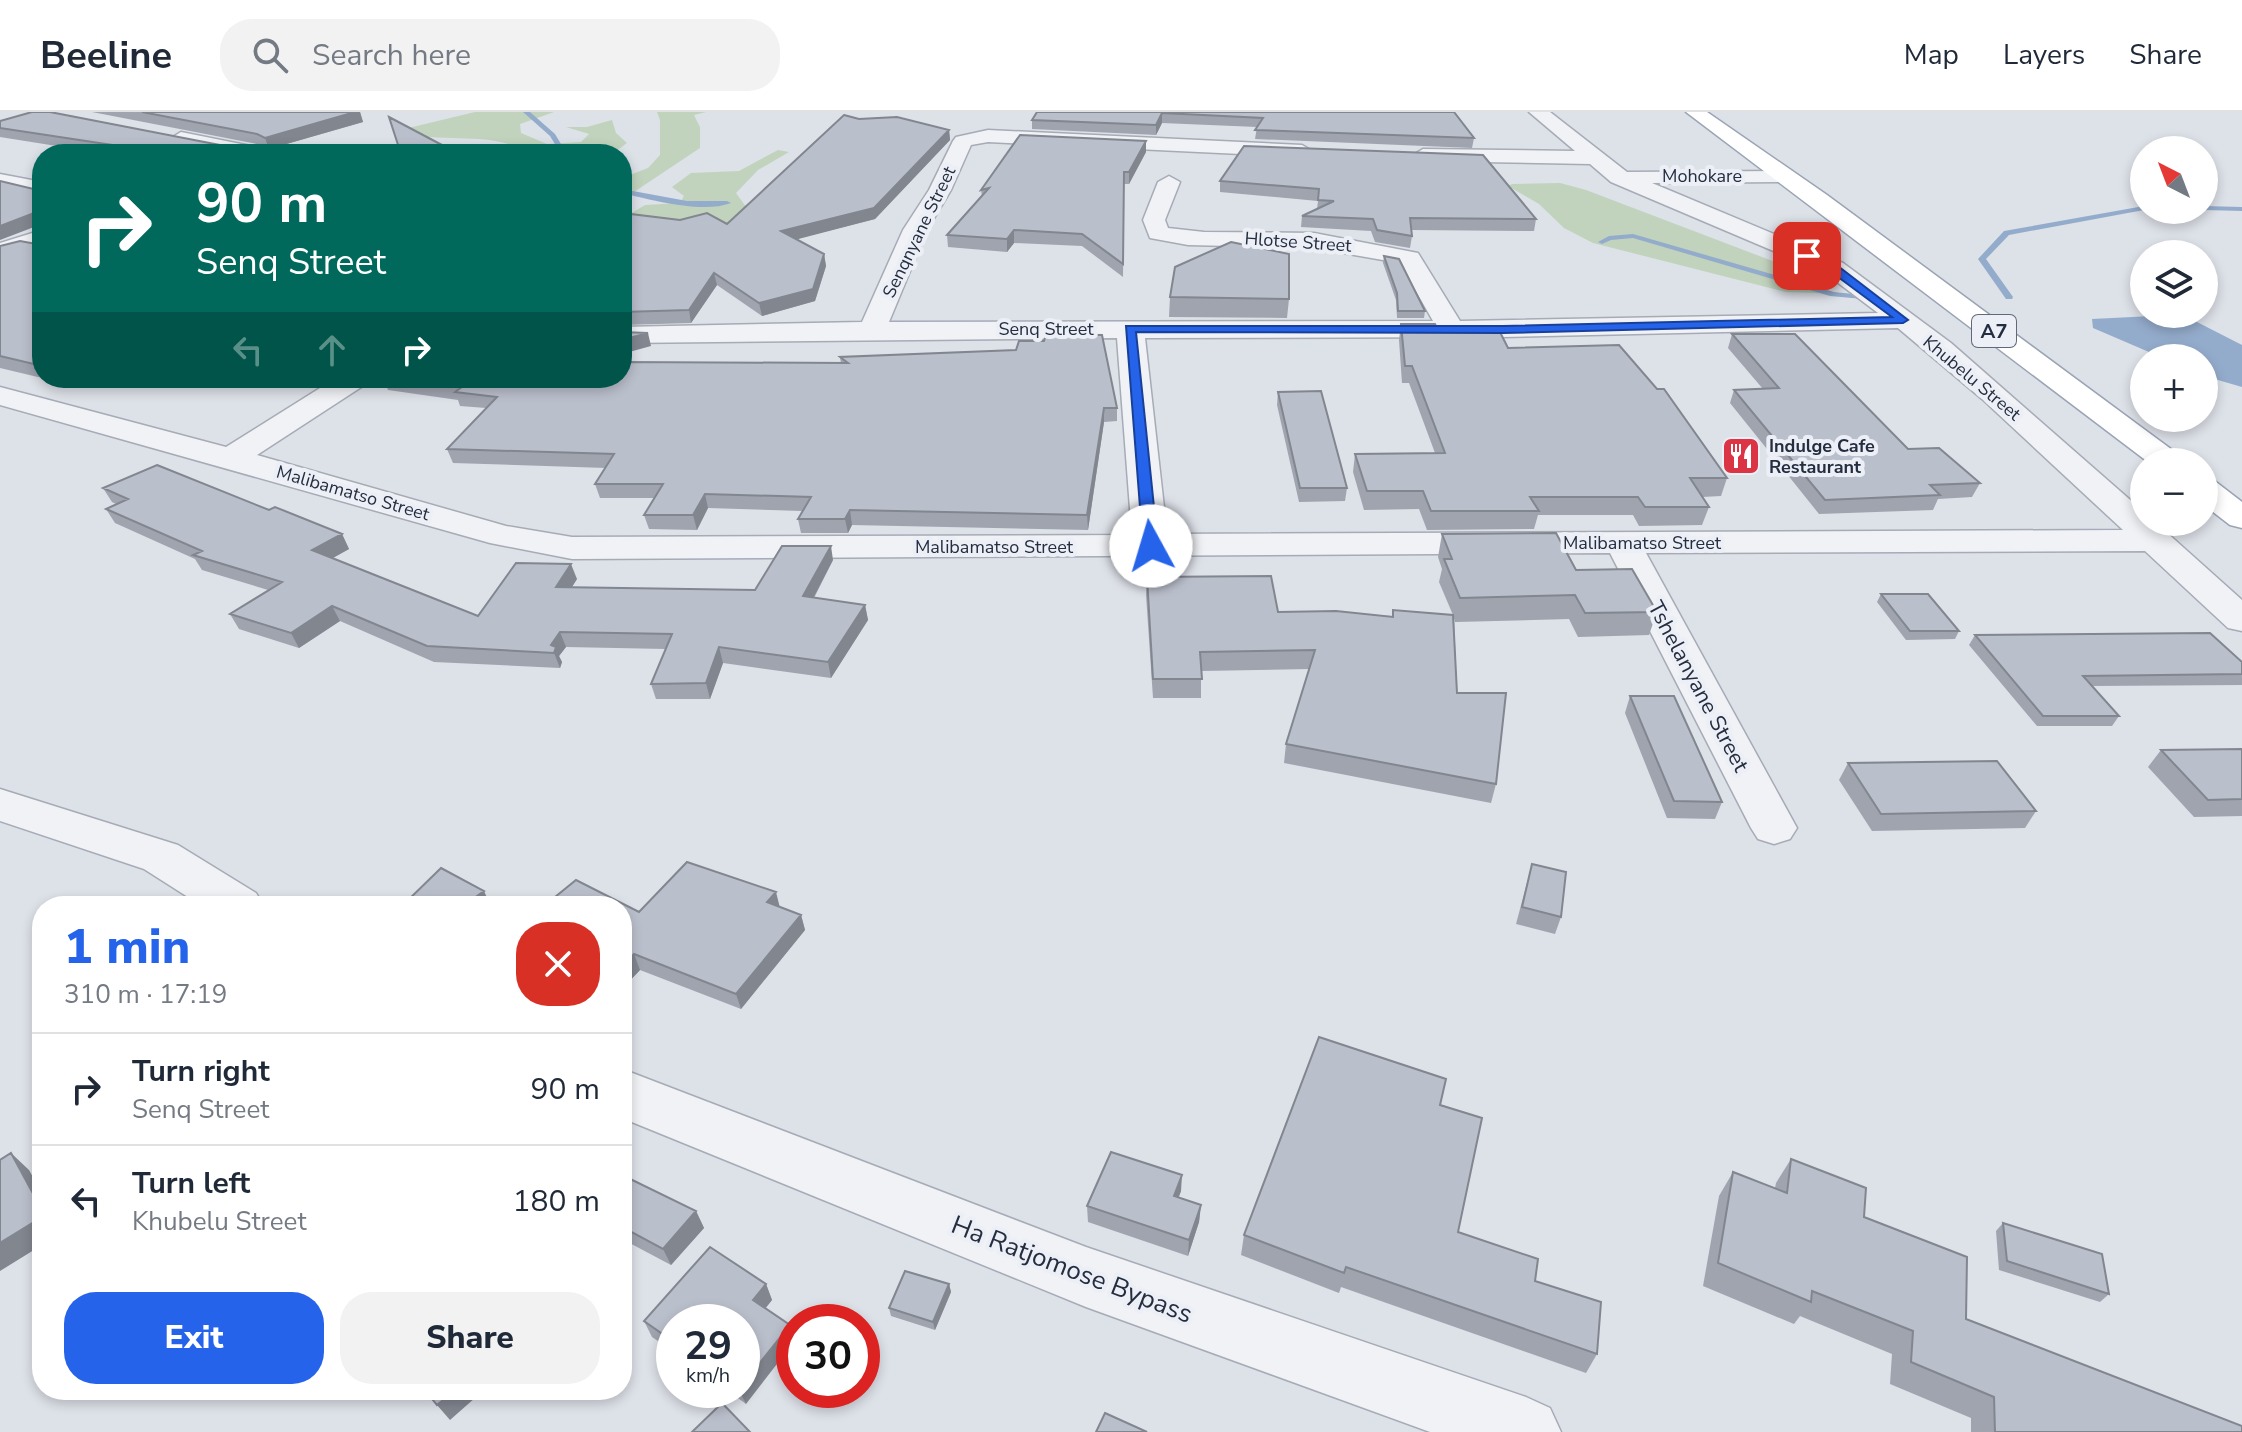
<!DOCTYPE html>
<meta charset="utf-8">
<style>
body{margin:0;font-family:"Nunito Sans",sans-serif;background:#f2f2f3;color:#1f2937;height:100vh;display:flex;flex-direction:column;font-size:30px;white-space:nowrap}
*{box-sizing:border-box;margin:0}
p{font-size:26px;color:#747a83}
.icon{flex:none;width:44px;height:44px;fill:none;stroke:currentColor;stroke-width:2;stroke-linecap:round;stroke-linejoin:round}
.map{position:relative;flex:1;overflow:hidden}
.panel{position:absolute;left:32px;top:784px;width:600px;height:504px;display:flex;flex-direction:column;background:#fff;border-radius:32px;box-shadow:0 4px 12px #0003}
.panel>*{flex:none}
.hud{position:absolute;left:32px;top:32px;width:600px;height:244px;border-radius:32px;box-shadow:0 4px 12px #0003;background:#00695c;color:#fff;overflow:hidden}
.needle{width:52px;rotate:318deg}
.buttons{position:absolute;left:2130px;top:24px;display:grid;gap:16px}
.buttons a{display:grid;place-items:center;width:88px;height:88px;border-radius:50%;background:#fff;box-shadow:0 4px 12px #0003;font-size:40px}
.speed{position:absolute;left:656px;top:1192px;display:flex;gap:16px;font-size:40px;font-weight:700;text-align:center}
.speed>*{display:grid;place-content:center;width:104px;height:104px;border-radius:50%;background:#fff;box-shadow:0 4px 12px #0003;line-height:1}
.speed small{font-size:20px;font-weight:400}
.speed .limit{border:12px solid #d22;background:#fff;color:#111}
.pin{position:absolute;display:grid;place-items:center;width:68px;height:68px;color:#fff;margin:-34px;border-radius:16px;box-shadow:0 4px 12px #0006}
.me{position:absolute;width:88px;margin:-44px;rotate:354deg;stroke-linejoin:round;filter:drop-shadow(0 0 6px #0008)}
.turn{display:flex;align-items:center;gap:28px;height:168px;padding:0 32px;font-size:36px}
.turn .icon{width:104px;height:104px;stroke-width:2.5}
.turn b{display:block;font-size:56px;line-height:68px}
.lanes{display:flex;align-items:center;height:76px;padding:0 32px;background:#0003;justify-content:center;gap:40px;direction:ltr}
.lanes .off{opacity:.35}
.round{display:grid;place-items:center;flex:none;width:84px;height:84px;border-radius:32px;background:#f2f2f3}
.head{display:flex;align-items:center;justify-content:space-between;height:136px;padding:0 32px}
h1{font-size:48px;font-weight:800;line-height:60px;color:#2563eb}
.button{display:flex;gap:16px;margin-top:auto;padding:16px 32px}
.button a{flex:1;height:92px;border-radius:32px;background:#2563eb;color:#fff;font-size:32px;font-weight:800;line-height:92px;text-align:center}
.button a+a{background:#f2f2f3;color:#1f2937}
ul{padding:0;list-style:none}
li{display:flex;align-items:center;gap:24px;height:112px;padding:0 32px;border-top:2px solid #e0e1e3}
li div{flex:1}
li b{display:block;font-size:30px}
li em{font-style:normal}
header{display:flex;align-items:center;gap:48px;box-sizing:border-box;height:112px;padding:0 40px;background:#fff;border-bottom:2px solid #e0e1e3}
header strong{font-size:38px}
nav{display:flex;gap:44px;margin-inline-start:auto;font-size:28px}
.search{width:560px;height:72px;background:#f2f2f3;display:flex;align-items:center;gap:20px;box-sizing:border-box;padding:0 28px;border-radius:32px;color:#747a83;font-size:30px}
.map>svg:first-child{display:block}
.green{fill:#c1d3bd}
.water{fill:#94accc}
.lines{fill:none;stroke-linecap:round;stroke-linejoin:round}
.stream{fill:#94accc;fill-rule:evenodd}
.street-casing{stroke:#a6abb6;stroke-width:3}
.primary-casing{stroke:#9ba4b5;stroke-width:3}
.street{fill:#f0f2f6;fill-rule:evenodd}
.primary{fill:#fff;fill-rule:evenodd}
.wall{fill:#a0a4af}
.shaded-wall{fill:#82868f}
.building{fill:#babfcc;stroke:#82868f;stroke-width:2}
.route{fill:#2563eb;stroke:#184099;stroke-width:2}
.labels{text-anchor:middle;stroke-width:8;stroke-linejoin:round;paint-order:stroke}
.far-street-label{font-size:18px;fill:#252d40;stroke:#ecf0f6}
.far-poi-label{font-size:18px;font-weight:bold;fill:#252d40;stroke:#ecf0f6;text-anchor:start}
.shield{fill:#ecf0f6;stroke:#616877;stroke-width:2}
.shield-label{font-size:20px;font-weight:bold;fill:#252d40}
.street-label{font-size:22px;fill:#252d40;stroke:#ecf0f6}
.near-street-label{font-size:26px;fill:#252d40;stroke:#ecf0f6}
</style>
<header>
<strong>Beeline</strong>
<div class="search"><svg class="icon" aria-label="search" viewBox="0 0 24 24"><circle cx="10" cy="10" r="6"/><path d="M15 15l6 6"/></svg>Search here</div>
<nav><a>Map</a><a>Layers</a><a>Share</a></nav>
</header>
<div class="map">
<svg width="2242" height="1320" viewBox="0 0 2242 1320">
<rect width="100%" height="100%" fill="#dde1e8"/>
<path class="green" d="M475,0H554L520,12L521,21L547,32L581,30L589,22L566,15H587L612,8L616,21L627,31L612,42H552L554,38L526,41C495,17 434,33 396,19Z
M657,0H706L694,3L700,15V36L622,88V66L648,56L660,43V8Z
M778,38L789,40L758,58L736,81L752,103L750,115L630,102L645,93L680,91L684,84L672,75L691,61L739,59Z
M1560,71L1586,78L1783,153L1809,169L1820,181L1786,180L1593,131L1564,116L1539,92L1508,74L1512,72Z"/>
<path class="water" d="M2172,203L2195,209L2242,233V275L2204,264V246H2163L2093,216L2092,207Z"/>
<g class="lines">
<path class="stream" d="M523,0H530L555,22L567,42H561L550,24Z
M622,77L687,89H727L731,91C703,102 651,88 622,81Z
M2144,94V98L2009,123L1986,147L2013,185L2012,187H2006L1978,147L2004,119Z
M2204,94L2242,95V99L2204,98Z
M1633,122L1834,180L1863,183L1867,185L1863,187L1830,184L1633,126L1611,128L1602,132L1598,130L1609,124Z"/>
<defs>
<path id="street" d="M1529,0H1550L1627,60L1792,59L1795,64L1784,70L1652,71L1843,151L1951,231L2144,400V410H2155L2242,488V519L2228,516L2145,439L1646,441L1797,716L1790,727L1774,732L1758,727L1751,716L1610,441L572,447L490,431L0,293V275L226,335L336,266H370L366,272L257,343L506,414L572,425L1132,423L1117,226L622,231V215L862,210L903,118L929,78L953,29L956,25L988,18L1302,33L1312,39L1302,45L988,30L971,33L951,78L927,118L889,210L1433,209L1400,151L1314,136L1188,133L1150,126L1143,108L1158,70L1169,64L1180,70L1165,108L1168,116L1204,120L1314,121L1418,141L1460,209L1878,201L1825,161L1611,70L1590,52L1423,49L1413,43L1423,37L1575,39ZM1898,216L1982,287L2123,418L1167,422L1145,226L1503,225Z
M181,20L261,36L271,42H231L174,30L171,26Z
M0,62L42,70V84L0,74Z
M42,118V133L0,146V131Z
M0,677L178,733L256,781L264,794H202L144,757L0,709Z
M622,957L1086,1135L1526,1285L1550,1296L1561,1320H1430L1086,1195L622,1006Z"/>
<path id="primary" d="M1686,0H1707L1827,83L2179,343L2184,350H2148Z
M2204,367L2216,370L2242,390V416L2230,413L2204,393Z"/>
</defs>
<use href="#street" class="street-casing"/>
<use href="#primary" class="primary-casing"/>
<use href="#street" class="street"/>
<use href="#primary" class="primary"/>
</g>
<path class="wall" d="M92,0H360L363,10L269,37L262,33Z
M1037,0H1454L1474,26L1472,36L1255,27L1257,15L1162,11L1156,23L1032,17V8Z
M859,7L949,18L950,28L875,107L796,127L824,142L826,154L815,189L762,204L717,173L691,211L622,213V101L680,108L727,112Z
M0,9L225,34H239L242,42H107L0,25Z
M1244,34L1536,107L1534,119L1411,118L1412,124L1410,136L1375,130L1371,119L1301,115L1302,104L1317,97L1318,89L1220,80V69Z
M1146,40L1129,72H1124L1123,165L1082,134L1014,131L1007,140L948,135L947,123L982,84L981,78Z
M42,133V266L0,256V134Z
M1384,144L1425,199L1424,206H1397L1396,188L1383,151Z
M1170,185L1289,187L1287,206L1169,205Z
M1401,212L1508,236L1727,366L1721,384L1702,385L1709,395L1702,413L1639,414L1633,403H1538L1534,417L1427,418L1419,397L1364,398L1353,360L1355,342L1435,341L1409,271H1402L1399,228Z
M1732,222L1908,337L1980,371L1972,385L1938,387L1933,398L1819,402L1730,291L1734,278L1763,277L1728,236Z
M840,245L1117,296V309L1104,310L1088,418L852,413L848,421H801L798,407L802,399L708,396L697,418L649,417L644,403L654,386H600L595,372L606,356L453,351L447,337L486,296L460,294L458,288L388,278L383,266H622L841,251Z
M1278,280L1347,376L1345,389L1299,390L1277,293Z
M103,376L269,398L342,422L349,437L333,446L478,504L577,467L571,476L755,478L833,448L814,486L865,493L868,508L831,566L723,551L710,587H656L651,572L666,537L566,535L559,544L562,550L560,556L434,550L340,509L299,536L239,517L230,502L268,478L202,458L195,447L115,411L106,397L116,392L112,390Z
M1442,422L1576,458L1657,500L1649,523L1578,525L1569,507L1455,510L1454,506L1457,581L1496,672L1491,691L1284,651L1286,632L1309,557L1201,559V586H1153L1146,483L1147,465L1278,500L1392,504L1393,498L1453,503L1439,470L1442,457L1438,445Z
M1881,482L1959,519L1955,527L1906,528L1877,490Z
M1975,523L2242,550V573L2092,574L2119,604L2112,614H2037L1969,533Z
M1630,584L1722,690L1715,707L1667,706L1625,601Z
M2242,637V704L2194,705L2148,655L2161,638Z
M1848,651L2036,699L2025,716L1872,719L1839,668Z
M1532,752L1561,805L1555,822L1516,812Z
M622,794L639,800L780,795L801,803L805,818L741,897L640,858L622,877Z
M1440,993L1458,1120L1535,1169L1597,1242L1586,1261L1341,1175L1339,1181L1241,1143L1244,1123Z
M1791,1047L1864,1105L1966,1207L2242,1320H1971V1306L1890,1272L1892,1242L1800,1204L1794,1212L1703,1174L1719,1084L1733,1060L1775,1076L1776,1071Z
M622,1063L696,1099L704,1116L671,1153L622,1127Z
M1181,1079L1178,1086L1201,1093L1199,1110L1188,1144L1088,1110L1087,1094Z
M2003,1111L2109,1182L2100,1190L1999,1158L1996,1119Z
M766,1172L772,1188L765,1197L746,1292L727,1278H742L674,1210V1240L652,1225L644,1209Z
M949,1172L951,1180L935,1218L891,1204L889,1196Z"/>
<path class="shaded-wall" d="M355,0H360L363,10L269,37L265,26Z
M1162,1V11L1156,23V13Z
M949,18L950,28L875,107L783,131L781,119Z
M1146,29V40L1129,72V60Z
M239,34L242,42H212Z
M42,98V112L0,128V114Z
M1014,118V131L1007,140V127Z
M824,142L826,154L815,189L762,204L759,191Z
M714,161L717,173L691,211L689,198Z
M648,221L651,234L622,242V228Z
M1104,296V310L1088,418L1087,403Z
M705,382L708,396L697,418L693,403Z
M850,398L852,413L848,421L845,407Z
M342,422L349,437L320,453L312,438Z
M831,434L833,448L806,500L803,484Z
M571,452L577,467L562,491L556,475Z
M865,493L868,508L831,566L828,550Z
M332,494L340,509L299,536L291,521Z
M560,520L566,535L559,544L562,550L560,556L551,533Z
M719,535L723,551L710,587L706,571Z
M484,779L488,788L480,794H463Z
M776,780L780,796L767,790Z
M801,803L805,818L741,897L736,882Z
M634,842L640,858L622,877V855Z
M11,1041L29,1058L42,1081V1098Z
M1182,1063L1181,1079L1173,1101L1174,1084Z
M1201,1093L1199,1110L1188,1144L1189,1128Z
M696,1099L704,1116L671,1153L663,1137Z
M42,1105V1133L0,1159V1131Z
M766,1172L772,1188L759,1204L753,1188Z
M949,1172L951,1180L935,1218L933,1210Z
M790,1213L794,1225V1230L746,1292L739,1278H742V1273Z
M455,1278H484L450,1308L437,1293Z"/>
<path class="building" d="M32,0H50L225,34H239L212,42H172L0,16V9Z
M142,0H355L265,26L257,22Z
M1037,0H1454L1474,26L1255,18L1263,6L1162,1L1156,13L1032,8Z
M844,3L859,7L897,5L949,18L874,96L781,119L824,142L813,177L759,191L714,161L689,198L622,200V101L680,108L707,101L727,112Z
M389,5L459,42H401Z
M1020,23L1146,29L1129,60H1124L1123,152L1082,122L1014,118L1007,127L947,123L989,76L981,78Z
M1244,34L1483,43L1536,107L1410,106L1412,124L1377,118L1373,107L1302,104L1334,89L1318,88L1319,77L1220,69Z
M0,69L42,79V98L0,114Z
M20,129L42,133V252L38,253L0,244V134Z
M1231,130L1289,142V187L1170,185L1175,155Z
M1384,144L1399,147L1425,199H1398L1397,181Z
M1401,212H1435L1439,220H1500L1508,236L1619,233L1657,277H1664L1727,366H1690L1709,395H1645L1638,385H1530L1539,399H1431L1423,379H1367L1355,342L1445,341L1412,254H1405Z
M622,220L648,221L622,228Z
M1046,222L1102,223L1117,296H1104L1087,403L850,398L845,407H798L811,385L705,382L693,403H644L663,372H595L614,342L447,337L497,285L455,280L462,275L392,266H622V250L848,251L840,245L1016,238L1019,229H1044Z
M1732,222H1795L1908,337L1939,336L1980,371L1930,373L1940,383L1825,388L1734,278L1779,276Z
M1321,279L1347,376H1300L1278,280Z
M157,353L269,398L275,395L342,422L312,438L478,504L516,451L571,452L556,475L755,478L782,434H831L803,484L865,493L828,550L719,535L706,571L651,572L672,522L560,520L551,533L556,535L554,541L427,534L332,494L291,521L230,502L282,470L193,443L202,439L106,397L128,387L103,376Z
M1556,421L1576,458L1632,457L1657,500L1585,501L1575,483L1460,486L1444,447H1452L1442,422Z
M1271,464L1278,500L1336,499L1393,505V498L1453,503L1457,581H1506L1496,672L1286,632L1315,538L1200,540L1202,567H1153L1147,465Z
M1881,482H1928L1959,519H1910Z
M2210,521L2242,550V562L2083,564L2119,604H2043L1975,523Z
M1630,584H1674L1722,690L1674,689Z
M2242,637V687L2208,688L2161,638Z
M1997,649L2036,699L1881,702L1848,651Z
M687,750L776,780L767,790L801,803L736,882L634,842L622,855V794H544L576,768L639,800Z
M1532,752L1566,760L1561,805L1522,795Z
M441,756L484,779L463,794H402Z
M1319,925L1446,967L1440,993L1482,1006L1458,1120L1538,1147L1535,1169L1601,1190L1597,1242L1346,1155L1344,1161L1244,1123Z
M1111,1040L1182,1063L1174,1084L1201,1093L1189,1128L1087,1094Z
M11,1041L42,1098V1105L0,1131V1048Z
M1791,1047L1866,1076L1864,1105L1967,1145L1966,1207L2242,1314V1320H1995L1994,1285L1911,1250L1913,1219L1812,1179L1811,1190L1718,1151L1733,1060L1787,1081Z
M622,1063L696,1099L663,1137L622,1115Z
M2003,1111L2102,1142L2109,1182L2007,1149Z
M710,1135L766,1172L753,1188L790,1213L742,1273V1210H674V1230L644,1209Z
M905,1159L949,1172L933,1210L889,1196Z
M425,1278H455L437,1293Z
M722,1291L750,1320H692Z
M1105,1301L1147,1320H1096Z"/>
<path class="route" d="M1807,141L1838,154L1908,208L1903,211L1503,221L1136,220L1158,434L1151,439L1143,434L1126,214H1503L1892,205L1830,159L1803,146L1802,144Z"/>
<defs>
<symbol id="restaurant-square" viewBox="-11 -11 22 22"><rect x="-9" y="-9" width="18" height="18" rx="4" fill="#db3445" stroke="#ecf0f6"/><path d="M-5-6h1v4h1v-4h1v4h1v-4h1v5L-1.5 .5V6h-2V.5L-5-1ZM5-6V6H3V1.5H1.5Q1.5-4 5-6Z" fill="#fff"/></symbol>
</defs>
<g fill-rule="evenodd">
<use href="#restaurant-square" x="1719" y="322" width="44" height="44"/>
</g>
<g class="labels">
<g class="far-street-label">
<text x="1702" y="70">Mohokare</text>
<text transform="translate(919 120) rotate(-64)" y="6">Senqnyane Street</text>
<text transform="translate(1298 130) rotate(4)" y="6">Hlotse Street</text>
<text x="1046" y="223">Senq Street</text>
<text transform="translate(1972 266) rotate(40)" y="6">Khubelu Street</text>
<text transform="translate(353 381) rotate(16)" y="6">Malibamatso Street</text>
<text x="1642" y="437">Malibamatso Street</text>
<text x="994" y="441">Malibamatso Street</text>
</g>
<g class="far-poi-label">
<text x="1769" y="340">Indulge Cafe<tspan x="1769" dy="21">Restaurant</tspan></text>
</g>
<rect class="shield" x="1972" y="203" width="44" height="32" rx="6"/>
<g class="shield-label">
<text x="1994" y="226">A7</text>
</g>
<g class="street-label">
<text transform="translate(1699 574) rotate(62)" y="8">Tshelanyane Street</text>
</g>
<g class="near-street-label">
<text transform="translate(1072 1157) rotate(21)" y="9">Ha Ratjomose Bypass</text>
</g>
</g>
</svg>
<div class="buttons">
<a><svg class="needle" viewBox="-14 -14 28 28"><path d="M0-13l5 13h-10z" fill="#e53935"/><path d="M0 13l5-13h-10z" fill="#747a83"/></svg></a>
<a><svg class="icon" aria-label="layers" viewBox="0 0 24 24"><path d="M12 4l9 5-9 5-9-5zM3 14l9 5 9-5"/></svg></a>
<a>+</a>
<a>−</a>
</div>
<div class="speed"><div>29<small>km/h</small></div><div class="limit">30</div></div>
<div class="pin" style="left:1807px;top:144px;background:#d93025"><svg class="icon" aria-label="arrive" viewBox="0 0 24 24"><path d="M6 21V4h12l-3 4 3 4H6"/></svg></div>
<svg class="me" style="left:1151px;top:434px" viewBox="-20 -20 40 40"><circle r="19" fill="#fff"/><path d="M0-13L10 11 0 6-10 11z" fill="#2563eb"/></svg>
<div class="hud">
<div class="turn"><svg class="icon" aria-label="right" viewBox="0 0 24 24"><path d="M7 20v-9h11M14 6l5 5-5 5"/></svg><div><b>90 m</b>Senq Street</div></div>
<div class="lanes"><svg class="icon off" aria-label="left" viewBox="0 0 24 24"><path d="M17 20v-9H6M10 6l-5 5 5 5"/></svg><svg class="icon off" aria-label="ahead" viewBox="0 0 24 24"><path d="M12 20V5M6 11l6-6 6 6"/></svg><svg class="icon" aria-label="right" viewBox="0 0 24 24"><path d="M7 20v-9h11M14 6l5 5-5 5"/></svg></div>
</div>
<section class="panel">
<div class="head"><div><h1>1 min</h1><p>310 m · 17:19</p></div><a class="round" style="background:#d93025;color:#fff"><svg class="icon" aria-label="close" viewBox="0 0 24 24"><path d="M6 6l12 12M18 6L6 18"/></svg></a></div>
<ul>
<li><svg class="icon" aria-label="right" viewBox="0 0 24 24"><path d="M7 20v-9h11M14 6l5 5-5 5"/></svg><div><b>Turn right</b><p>Senq Street</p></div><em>90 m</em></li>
<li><svg class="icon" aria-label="left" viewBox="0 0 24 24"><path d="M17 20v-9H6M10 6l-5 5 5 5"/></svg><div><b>Turn left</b><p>Khubelu Street</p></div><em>180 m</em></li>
</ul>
<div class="button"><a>Exit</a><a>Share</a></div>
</section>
</div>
